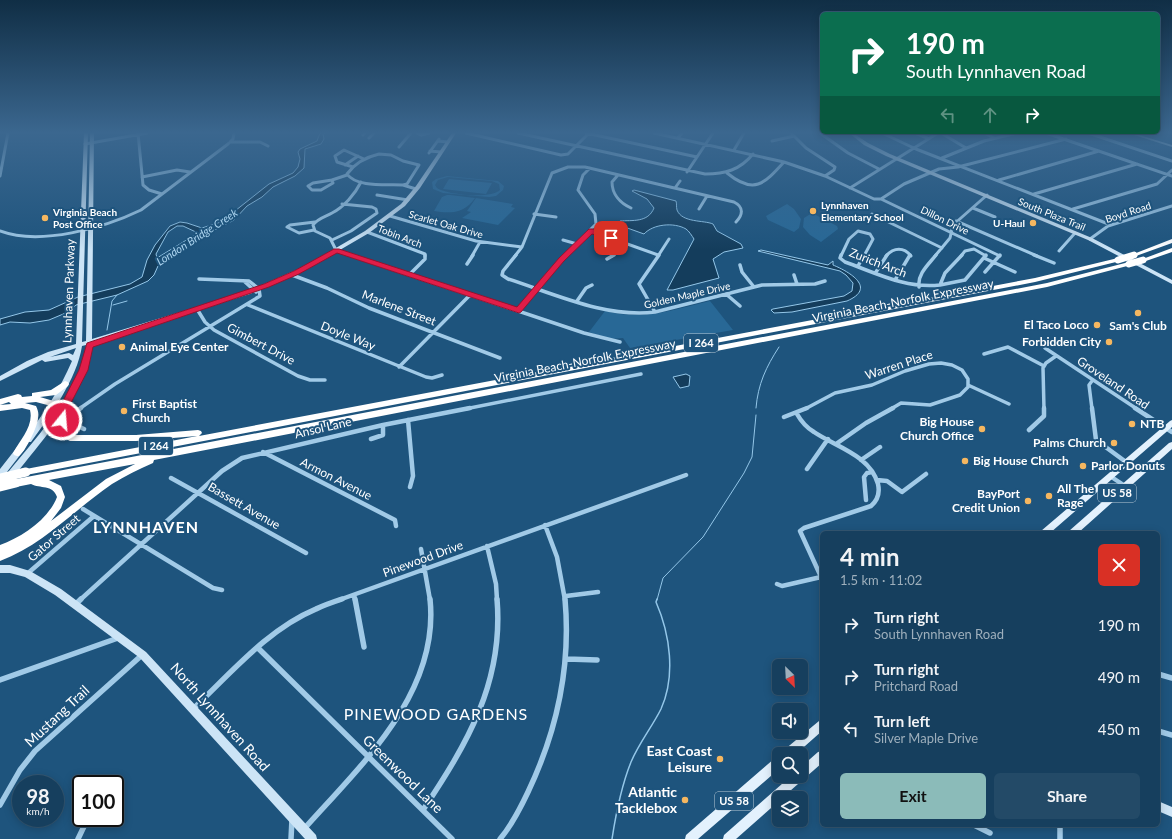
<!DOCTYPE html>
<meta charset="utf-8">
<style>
body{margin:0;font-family:Lato,sans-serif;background:#234a67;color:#f1f3f6;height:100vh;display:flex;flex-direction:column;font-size:15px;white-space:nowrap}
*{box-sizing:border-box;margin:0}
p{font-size:13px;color:#9eafbc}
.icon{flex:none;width:22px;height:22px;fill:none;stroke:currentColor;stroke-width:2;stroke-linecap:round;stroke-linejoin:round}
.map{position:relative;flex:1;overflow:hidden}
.drawer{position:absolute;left:820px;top:531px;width:340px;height:296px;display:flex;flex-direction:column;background:#163f5e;border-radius:6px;box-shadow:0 2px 10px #0003,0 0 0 1px #355873}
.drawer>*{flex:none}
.guide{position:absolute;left:820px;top:12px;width:340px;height:122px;border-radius:6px;box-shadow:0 2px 10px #0003,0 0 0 1px #355873;background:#0b6e4f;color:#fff;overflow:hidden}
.needle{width:26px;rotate:156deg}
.buttons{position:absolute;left:772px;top:659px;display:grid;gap:8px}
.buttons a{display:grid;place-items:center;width:36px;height:36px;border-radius:6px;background:#163f5e;box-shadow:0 2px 10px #0003,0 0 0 1px #355873;font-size:20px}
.speed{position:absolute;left:12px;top:775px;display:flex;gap:8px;font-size:20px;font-weight:700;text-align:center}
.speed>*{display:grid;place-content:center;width:52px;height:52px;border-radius:50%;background:#163f5e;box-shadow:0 2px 10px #0003,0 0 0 1px #355873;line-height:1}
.speed small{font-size:10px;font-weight:400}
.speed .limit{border:2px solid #111;border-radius:6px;background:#fff;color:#111}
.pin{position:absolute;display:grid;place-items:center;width:34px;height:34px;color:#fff;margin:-17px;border-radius:8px;box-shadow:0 2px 6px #0006}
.me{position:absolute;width:44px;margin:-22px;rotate:17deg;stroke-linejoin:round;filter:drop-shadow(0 0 3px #0008)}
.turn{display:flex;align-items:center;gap:14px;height:84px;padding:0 20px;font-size:18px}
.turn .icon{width:52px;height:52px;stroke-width:2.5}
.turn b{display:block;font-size:28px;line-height:34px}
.lanes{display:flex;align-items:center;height:38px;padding:0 20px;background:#0003;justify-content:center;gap:20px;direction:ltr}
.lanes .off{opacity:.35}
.round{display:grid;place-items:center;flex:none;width:42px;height:42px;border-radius:6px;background:#234a67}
.overview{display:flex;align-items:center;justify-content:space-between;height:68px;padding:0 20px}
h1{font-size:24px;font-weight:700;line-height:30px}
.action{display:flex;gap:8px;margin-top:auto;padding:8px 20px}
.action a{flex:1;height:46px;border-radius:6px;background:#8bbbb9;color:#111;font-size:16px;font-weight:700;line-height:46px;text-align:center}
.action a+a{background:#234a67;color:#f1f3f6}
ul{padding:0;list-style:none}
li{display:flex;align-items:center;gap:12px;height:52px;padding:0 20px}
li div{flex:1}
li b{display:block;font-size:15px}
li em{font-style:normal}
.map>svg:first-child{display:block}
.green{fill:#286896;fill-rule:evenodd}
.water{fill:#143d5c;stroke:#94c7e9;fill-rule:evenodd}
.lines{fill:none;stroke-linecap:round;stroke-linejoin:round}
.stream-far1{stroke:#94c7e9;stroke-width:1}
.stream{stroke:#94c7e9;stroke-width:1.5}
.street-far3{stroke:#a1cae7;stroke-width:3}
.street-far2{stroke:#a1cae7;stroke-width:3.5}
.street-far1{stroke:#a1cae7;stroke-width:4.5}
.street{stroke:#a1cae7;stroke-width:5.5}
.secondary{fill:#cce4f6;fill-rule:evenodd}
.primary{fill:#e3f1fd;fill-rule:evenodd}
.highway{fill:#fff;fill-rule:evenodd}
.highway-bridge-far2{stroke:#fff;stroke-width:5.5}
.highway-bridge-far1{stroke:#fff;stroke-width:7}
.highway-bridge{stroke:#fff;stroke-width:9}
.route{fill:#e11d48;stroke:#92132f}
.poi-dot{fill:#f6b760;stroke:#1e547d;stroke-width:1.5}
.labels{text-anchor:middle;stroke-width:4;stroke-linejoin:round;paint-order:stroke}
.far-poi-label{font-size:10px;font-weight:bold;fill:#fff;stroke:#1e547d;text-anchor:start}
.far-street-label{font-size:10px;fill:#fff;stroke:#1e547d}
.far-water-label{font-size:11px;font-style:italic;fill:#acd4ef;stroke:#1e547d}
.shield{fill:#1e547d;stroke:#bcccd8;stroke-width:1}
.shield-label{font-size:11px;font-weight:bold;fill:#fff}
.street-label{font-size:12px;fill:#fff;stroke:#1e547d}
.poi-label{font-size:12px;font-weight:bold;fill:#fff;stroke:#1e547d;text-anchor:start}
.near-street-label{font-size:14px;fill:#fff;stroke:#1e547d}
.near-poi-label{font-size:14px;font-weight:bold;fill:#fff;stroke:#1e547d;text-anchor:end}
.district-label{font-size:16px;font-weight:bold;letter-spacing:1px;fill:#fff;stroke:#1e547d}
.near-neighbourhood-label{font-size:16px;letter-spacing:1px;fill:#fff;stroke:#1e547d}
</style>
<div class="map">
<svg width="1172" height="839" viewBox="0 0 1172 839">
<rect width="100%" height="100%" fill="#1e547d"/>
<path class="green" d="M447,176L498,181L504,186L503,190L496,196L489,197L443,193L433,189L432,182L436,179ZM448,177L492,181L499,184L500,190C492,199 447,195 437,188L435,185L438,180Z
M449,179L492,183L486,194L443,189Z
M447,195H450L475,198C465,213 451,214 434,211L442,197Z
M476,198L513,204L511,207L515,208L498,225L462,218L471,212L467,211Z
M787,204L794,209L801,219L799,228L794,232L768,220L766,216Z
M812,213L837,226L838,229L821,242L810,235L803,227L804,218Z
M710,301L733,330L630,348L623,338L609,339L589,332L605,311C644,321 671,310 710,301Z"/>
<path class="water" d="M320,133H325L323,134L324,139L321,144L305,149L304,168L295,176L273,187L262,197L247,206L234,220L195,240L166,260L158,266L154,275L148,281L117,295L76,305L68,312L49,320L30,323L10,322L0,325V319L25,312L49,310L78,297L130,284L142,277L147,260L155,245L170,226L180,222L187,223L202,228L221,222L269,184L293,173L298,167L300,159L298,152L300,149L317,141ZM177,226H183L198,233L157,258L156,254L168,232Z
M634,190L676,201C677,204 676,206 677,210C682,223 704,220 713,224L717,231L741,244L743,248L724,252L713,259L719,278L673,290H667L694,239C692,236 689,231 686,229C674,222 653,224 644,234L619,225L620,221C632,220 648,223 654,208L647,199L632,191Z
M761,250L828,265L833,261V265C850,272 877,288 847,301L792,312L774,313L771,310L773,309L844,296L852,291L853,283L846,275L840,271L758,251Z
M686,374L690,376L689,386L680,388L673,377Z"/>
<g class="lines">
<path class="stream-far1" d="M113,305L127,301
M107,330L112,301L117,295
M756,408C758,384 766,367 779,347
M657,600L663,578L703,537L744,473L752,457L756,415"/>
<path class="stream" d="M612,839C616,813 621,787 631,762C639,743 652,727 661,709C676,676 670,634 656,602L657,599"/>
<path class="street-far3" d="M138,133L143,185L149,190L162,194
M417,133L421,135L429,133
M466,133L561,155L568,154L589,133
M518,133L705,174C725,174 740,170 753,154
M586,133L697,157
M654,133L784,162L825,176L874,199H881L1000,256
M791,133L806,148L835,167L834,170L825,176
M820,133L848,153L879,169
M882,133L916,149L1111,225
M915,133L927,138
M941,133L966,148
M984,133L994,138
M1046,133L1172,176
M1088,133L1172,161
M363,135L365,133
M369,138L374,133
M678,138L682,133
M438,141L448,142
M772,141L794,136
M230,142H260L268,146
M85,144L147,133
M399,147L411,133
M734,150L744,133
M430,151L441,152
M429,153L439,139
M379,154L391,155L403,161L419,165L407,184L403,185C387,184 357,188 347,174C355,163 366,157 379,154Z
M942,158L984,141L1017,133
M345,165L358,156
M353,167L337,162L335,156L344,150L364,159
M687,172L713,133
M727,173C754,195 764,184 784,162
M618,175L612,182C612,194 620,203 631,208
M0,176L8,133
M142,177L177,170L190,172
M332,180L333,183L321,190H312L308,186L313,183Z
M332,180L347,175
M999,180L1099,151
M403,185L416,189
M675,188L680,181
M850,188L938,133
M1034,194L1137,164
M377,195L408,200
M881,199L904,184L939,169L958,167L1066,139
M973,208L995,217
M699,209L707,196
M1073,209L1157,184L1172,170
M534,214L556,217
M872,214L942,248
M390,216L476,241L522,247
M956,221L1037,256
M314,230L299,233L287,227L290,225L315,222
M0,231C40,246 104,228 141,210L228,144L233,139L234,133
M591,231L658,255
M367,232L425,254V256
M1090,239L1108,226L1172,206
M332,240L351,231L377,213L376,209L372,207L342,204
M563,240L577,244
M1059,251L1075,233
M353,256L336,250L330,238L315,231L313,225C318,218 325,217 332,213C344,207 355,194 361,182
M472,256L480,242
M515,256L522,247L552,173L568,167H585L734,202C744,207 743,215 736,222
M564,256L596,224L595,214L578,190L583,175L590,168
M612,256L626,244
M658,256L669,239
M841,256L849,239L858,231L870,234L873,239L864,256
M886,256C894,247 904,247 911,256
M935,256L950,238L953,225L987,195
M961,256L965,251L974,249L986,256"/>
<path class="street-far2" d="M350,255L584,333L620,342
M516,255L503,271L502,275L508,279C555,294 605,318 655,312L762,285L815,284L825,281
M841,255L840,258L845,262C876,273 906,289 940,285
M1034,255L1054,263
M984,258L1015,272
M607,259L614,255
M467,264L473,255
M740,265L742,272L754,287
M858,266L864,255
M876,272L887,255
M985,272L1000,255
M410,274L425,259V255
M292,275L327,288L369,308L500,358
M794,275L797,284
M895,280L910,255
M245,282L256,292
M940,285L945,273L962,255
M940,285L965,280L986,255
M919,287C917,274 929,264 936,255
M726,294L740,306
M577,301L586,288L592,285
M248,305L426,377L432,378L442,375
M197,309L205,322L214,330L298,376L310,380H325
M519,310L565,255
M655,312L639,284L659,255
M1045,348L1137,409
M984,354L1008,347L1044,366
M399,367L470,295
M1092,381L1089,385L1092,409
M968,385L1009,404
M79,409L115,384L260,296L259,289L249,281L199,279
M465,409L641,374
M805,409L835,393L872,385L905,371L929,364L941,363L952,365L962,370L968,379V387L960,395L930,405L901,403L891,409
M1044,409L1043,368L1046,363L1056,356"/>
<path class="street-far1" d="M81,408L68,418L69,422L84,429
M1092,408L1096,440L1126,462
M1135,408L1172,432
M797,414C801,421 807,428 814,432C836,447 870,455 878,484C880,493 878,500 871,506L804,528L800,531L822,579
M784,417L807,408
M408,420L413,476L410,487
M1029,430L1044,416V408
M371,439L383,435V425
M836,444L866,423L893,408
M263,452L395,520L396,526
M861,460L880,447
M807,469L828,439
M1110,476L1125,486
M171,478L306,553
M877,480L887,481L902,492L926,474
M866,500L864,477L867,473L872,472
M83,509L213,588L222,590
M545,525L557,557L565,600
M487,546L496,584L497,600
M421,549L430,600
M27,574L94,516
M777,584L782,586L821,577
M354,595L355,600
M566,596L598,592
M80,600L222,471L242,458L383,425L470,408
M339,600L686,475"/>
<path class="street" d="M355,599L364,647
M76,604L81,599
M258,648L452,839
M567,659L597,660
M1158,674L1172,678
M0,680L118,638
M194,708C231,673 268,629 316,609C324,605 333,602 342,599
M1158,731L1172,735
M0,805L20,770L35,751L142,655
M423,810C467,744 504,682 497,599
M974,825L990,833
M1060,825V839
M304,829C361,765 440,693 430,599
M78,839L88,818
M291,839L292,819
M500,839C512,825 520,809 528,792C557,731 571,666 565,599"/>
<path class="secondary" d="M84,133H88L82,342L86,341L90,133H94L92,339L246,292L305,266L365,231L401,204L416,186L452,133H456L420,188L405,206L369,233L309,268L250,294L92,343C92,386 37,447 11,480L8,481L5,480L4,478L5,476C31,444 60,413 77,375C81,366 86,355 86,345L82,346C77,379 50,416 31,442H25L24,440L25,438C44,414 60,389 72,361L68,358L45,362L42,360L0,381V376L27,361L48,352L76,344ZM76,348L73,355L69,353L50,357Z
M849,133H853L868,143L890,154L1092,238L1172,280V284L1088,240L886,156L864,145Z
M1128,133H1133L1172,145V147Z
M21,445L24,446L25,448L24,450L3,477L0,478V469L18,446Z
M0,565H10L30,571L61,589L146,652L316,835L317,839H305L140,658L55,595L25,577L10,573H0Z
M1158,801L1172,807V817L1158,811Z"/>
<path class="primary" d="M1172,420V427L1050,533H1040L1041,531L1170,421Z
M1172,442V449L1078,533H1068L1069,531L1169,443Z
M822,719V731L796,754H783L784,750L819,721Z
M822,751V763L782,798H779V801L736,839H723L724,835L791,776H801V767L818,752Z
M779,757V769L698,839H685L686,835L775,758Z"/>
<path class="highway" d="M1172,239V243L1136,256H1132L1131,255Z
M1172,248V252L1143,262L1140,260Z
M1118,258L1121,260L1120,261L1035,282L26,475L23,474L22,472L23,470L26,469L197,436L136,441H70L60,436L56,429L58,421L55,422L52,421L51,419L53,411L51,406L36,402L25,403L36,406C38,410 39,414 38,418C38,426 26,450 20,455C18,457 17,456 14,455L13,453C20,440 34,426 30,410L22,408L0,411V405L11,404L9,402L0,405V399L18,394L21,395L22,397L32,396V393L51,390L65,381L68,382L69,384L68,386L56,395L40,397L57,402L61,410L64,399H70L71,401L64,429L66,432L71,435H136L198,430L201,431L202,433L199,436L1035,278Z
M1129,262L1131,263V265L1047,287L154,460L153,463C139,469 125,476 112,484C74,510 43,545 0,561V545C22,537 48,520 57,497C53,484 40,489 31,484L16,487L13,486L12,483L13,480L16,479L1047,283ZM135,464L106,479L51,521L61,508L65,497L61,486L49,480Z"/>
<path class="highway-bridge-far2" d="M1132,256L1134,255"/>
<path class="highway-bridge-far1" d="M1118,260L1134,255
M1129,264L1143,260"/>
<path class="highway-bridge" d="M0,478L26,472
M0,487L16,483"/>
</g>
<linearGradient id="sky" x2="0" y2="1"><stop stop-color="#102e45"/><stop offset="0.53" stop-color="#3b678f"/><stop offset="1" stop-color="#3b678f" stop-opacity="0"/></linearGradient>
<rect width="1172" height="250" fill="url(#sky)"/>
<path class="route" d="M589,229H594L614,238L611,240L592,234L564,261L521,312L519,313L337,253L299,274L269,287L93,347L88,370L72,401L66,420L62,423L57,420L63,401L79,370L87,343L264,284L294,271L334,249H339L517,307L559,258Z"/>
<g class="poi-dot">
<circle cx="813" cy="211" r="4"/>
<circle cx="45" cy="218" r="4"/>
<circle cx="1033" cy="223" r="4"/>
<circle cx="1138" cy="313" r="4"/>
<circle cx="1097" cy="325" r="4"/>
<circle cx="1109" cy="342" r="4"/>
<circle cx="122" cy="347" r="4"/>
<circle cx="124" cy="411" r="4"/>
<circle cx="1132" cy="424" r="4"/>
<circle cx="982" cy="429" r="4"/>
<circle cx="1114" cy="443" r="4"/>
<circle cx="965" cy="461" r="4"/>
<circle cx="1083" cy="466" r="4"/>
<circle cx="1049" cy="496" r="4"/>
<circle cx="1028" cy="501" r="4"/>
<circle cx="720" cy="759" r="4"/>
<circle cx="685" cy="800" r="4"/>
</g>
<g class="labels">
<g class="far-poi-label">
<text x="821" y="209">Lynnhaven<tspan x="821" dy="12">Elementary School</tspan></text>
<text x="53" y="216">Virginia Beach<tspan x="53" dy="12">Post Office</tspan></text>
<text x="1025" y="227" text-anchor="end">U-Haul</text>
</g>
<g class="far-street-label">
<text transform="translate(1128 212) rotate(-18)" y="4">Boyd Road</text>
<text transform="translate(1052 214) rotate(22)" y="4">South Plaza Trail</text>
<text transform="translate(945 220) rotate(26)" y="4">Dillon Drive</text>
<text transform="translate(446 224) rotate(16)" y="4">Scarlet Oak Drive</text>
<text transform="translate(400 236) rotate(21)" y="4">Tobin Arch</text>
<text transform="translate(687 295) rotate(-13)" y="4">Golden Maple Drive</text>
</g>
<g class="far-water-label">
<text transform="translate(197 237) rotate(-33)" y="4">London Bridge Creek</text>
</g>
<g class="shield">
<rect x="684" y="334" width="34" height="18" rx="3"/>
<rect x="139" y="437" width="34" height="18" rx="3"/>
<rect x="1098" y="484" width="38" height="18" rx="3"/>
<rect x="715" y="792" width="38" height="18" rx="3"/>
</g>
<g class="shield-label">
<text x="701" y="347">I 264</text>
<text x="156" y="450">I 264</text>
<text x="1117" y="497">US 58</text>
<text x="734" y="805">US 58</text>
</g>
<g class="street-label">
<text transform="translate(878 263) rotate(21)" y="4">Zurich Arch</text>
<text transform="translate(69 291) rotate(-88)" y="4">Lynnhaven Parkway</text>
<text transform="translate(903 301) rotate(-11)" y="4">Virginia Beach-Norfolk Expressway</text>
<text transform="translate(399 308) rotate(21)" y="4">Marlene Street</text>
<text transform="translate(348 336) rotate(22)" y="4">Doyle Way</text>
<text transform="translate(261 344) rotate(28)" y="4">Gimbert Drive</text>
<text transform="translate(585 361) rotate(-11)" y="4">Virginia Beach-Norfolk Expressway</text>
<text transform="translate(899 365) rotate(-18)" y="4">Warren Place</text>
<text transform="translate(1113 383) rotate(34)" y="4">Groveland Road</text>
<text transform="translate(323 428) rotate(-13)" y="4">Ansol Lane</text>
<text transform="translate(336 479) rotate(27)" y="4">Armon Avenue</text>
<text transform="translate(244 506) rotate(30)" y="4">Bassett Avenue</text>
<text transform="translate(54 538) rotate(-41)" y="4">Gator Street</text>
<text transform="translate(423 559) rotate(-20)" y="4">Pinewood Drive</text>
</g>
<g class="poi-label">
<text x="1089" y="329" text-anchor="end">El Taco Loco</text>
<text x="1138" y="330" text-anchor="middle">Sam's Club</text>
<text x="1101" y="346" text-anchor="end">Forbidden City</text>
<text x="130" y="351">Animal Eye Center</text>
<text x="132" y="408">First Baptist<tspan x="132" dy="14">Church</tspan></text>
<text x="974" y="426" text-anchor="end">Big House<tspan x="974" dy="14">Church Office</tspan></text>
<text x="1140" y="428">NTB</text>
<text x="1106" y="447" text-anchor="end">Palms Church</text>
<text x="973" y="465">Big House Church</text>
<text x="1091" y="470">Parlor Donuts</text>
<text x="1057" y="493">All The<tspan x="1057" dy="14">Rage</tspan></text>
<text x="1020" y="498" text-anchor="end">BayPort<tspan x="1020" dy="14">Credit Union</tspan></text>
</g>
<g class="near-street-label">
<text transform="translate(57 716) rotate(-43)" y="5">Mustang Trail</text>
<text transform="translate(220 717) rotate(48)" y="5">North Lynnhaven Road</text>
<text transform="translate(403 774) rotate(44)" y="5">Greenwood Lane</text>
</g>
<g class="near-poi-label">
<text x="712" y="756">East Coast<tspan x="712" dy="16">Leisure</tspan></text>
<text x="677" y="797">Atlantic<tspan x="677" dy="16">Tacklebox</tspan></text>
</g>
<g class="district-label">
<text x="146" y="533">LYNNHAVEN</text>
</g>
<g class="near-neighbourhood-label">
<text x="436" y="720">PINEWOOD GARDENS</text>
</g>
</g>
</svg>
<div class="buttons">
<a><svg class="needle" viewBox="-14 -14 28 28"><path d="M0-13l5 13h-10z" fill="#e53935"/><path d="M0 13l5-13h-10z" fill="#9eafbc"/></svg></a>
<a><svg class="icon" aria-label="sound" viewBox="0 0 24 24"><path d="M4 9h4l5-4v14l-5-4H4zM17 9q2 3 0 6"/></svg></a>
<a><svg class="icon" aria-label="search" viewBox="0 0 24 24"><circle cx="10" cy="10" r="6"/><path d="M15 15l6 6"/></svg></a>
<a><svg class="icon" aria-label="layers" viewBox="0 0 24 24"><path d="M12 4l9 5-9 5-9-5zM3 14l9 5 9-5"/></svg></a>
</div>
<div class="speed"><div>98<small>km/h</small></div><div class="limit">100</div></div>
<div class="pin" style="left:611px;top:238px;background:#d93025"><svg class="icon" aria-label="arrive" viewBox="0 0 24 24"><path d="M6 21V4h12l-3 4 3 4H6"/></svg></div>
<svg class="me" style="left:62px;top:420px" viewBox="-20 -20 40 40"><circle r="17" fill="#e11d48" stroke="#fff" stroke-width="3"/><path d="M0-11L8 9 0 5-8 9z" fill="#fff"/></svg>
<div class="guide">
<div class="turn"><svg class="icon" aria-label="right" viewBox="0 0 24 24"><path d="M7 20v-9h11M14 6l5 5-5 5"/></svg><div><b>190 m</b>South Lynnhaven Road</div></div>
<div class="lanes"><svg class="icon off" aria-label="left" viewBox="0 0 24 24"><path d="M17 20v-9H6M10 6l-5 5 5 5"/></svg><svg class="icon off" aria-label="ahead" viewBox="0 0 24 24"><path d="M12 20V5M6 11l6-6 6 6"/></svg><svg class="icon" aria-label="right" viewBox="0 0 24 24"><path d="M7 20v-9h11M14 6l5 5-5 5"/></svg></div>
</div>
<section class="drawer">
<div class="overview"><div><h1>4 min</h1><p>1.5 km · 11:02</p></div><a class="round" style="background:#d93025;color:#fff"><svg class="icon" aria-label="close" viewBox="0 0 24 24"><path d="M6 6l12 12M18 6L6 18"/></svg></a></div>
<ul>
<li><svg class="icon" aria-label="right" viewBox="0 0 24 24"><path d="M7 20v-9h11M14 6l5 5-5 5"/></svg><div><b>Turn right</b><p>South Lynnhaven Road</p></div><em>190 m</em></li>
<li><svg class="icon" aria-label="right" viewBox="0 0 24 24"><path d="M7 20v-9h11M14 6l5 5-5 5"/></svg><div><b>Turn right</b><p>Pritchard Road</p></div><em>490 m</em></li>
<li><svg class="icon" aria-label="left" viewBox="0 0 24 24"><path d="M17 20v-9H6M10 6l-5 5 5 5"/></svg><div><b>Turn left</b><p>Silver Maple Drive</p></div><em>450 m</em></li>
</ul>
<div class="action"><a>Exit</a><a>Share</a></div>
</section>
</div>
